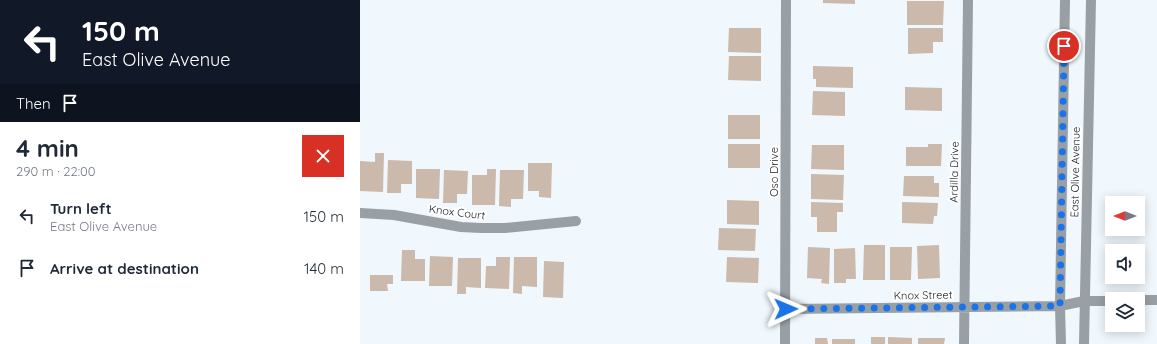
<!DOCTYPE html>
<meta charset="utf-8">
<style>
body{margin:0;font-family:Quicksand,sans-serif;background:#f6f6f7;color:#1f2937;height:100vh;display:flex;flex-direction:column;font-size:15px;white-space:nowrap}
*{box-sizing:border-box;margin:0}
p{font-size:13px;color:#747a83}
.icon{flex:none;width:22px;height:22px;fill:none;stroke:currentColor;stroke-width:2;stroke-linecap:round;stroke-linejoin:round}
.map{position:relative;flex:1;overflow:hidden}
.drawer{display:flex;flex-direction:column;background:#fff;width:360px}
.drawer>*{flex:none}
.hud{background:#111827;color:#fff;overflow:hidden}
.needle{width:26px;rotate:270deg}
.fabs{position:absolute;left:745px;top:196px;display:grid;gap:8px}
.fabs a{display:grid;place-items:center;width:40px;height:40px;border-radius:0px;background:#fff;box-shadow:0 2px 10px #0003;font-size:20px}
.pin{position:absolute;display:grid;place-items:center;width:34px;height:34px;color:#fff;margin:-17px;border:2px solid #fff;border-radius:50%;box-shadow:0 1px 4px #0007}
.me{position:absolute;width:44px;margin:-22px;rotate:89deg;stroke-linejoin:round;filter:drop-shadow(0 0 3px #0008)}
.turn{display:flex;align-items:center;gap:14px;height:84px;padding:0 16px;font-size:18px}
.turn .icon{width:52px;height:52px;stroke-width:2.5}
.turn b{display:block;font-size:28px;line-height:34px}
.then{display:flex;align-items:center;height:38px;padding:0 16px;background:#0003;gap:8px;font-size:15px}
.round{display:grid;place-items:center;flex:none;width:42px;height:42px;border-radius:0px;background:#f6f6f7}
.summary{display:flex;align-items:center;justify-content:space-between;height:68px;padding:0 16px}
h1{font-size:24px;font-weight:800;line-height:30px}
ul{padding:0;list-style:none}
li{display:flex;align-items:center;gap:12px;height:52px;padding:0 16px}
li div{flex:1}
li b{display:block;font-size:15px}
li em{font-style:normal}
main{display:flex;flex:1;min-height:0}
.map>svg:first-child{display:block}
.building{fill:#cbb9ab}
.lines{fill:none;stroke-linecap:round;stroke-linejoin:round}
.minor{stroke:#98a0a6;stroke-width:10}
.route{stroke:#1a73e8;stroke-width:7;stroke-dasharray:0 12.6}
.labels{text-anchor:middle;stroke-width:4;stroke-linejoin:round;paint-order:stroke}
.street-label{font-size:11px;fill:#151c21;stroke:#fff}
</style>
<main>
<section class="drawer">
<div class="hud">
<div class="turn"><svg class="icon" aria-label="left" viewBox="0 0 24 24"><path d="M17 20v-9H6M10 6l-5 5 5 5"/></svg><div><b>150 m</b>East Olive Avenue</div></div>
<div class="then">Then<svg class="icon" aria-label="arrive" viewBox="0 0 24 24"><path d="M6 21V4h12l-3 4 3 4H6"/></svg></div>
</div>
<div class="summary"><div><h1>4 min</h1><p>290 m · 22:00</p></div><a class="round" style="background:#d93025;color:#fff"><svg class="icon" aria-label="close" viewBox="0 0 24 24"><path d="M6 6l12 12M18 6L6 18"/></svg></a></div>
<ul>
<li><svg class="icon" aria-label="left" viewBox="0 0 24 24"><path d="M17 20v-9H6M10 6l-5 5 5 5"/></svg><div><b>Turn left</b><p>East Olive Avenue</p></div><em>150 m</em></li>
<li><svg class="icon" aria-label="arrive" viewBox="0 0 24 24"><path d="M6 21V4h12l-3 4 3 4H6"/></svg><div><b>Arrive at destination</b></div><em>140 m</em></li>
</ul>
</section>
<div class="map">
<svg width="797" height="344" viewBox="0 0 797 344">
<rect width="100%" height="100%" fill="#f0f7fd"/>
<path class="building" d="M463,0H495V4L463,3Z
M547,1H584L583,25H547Z
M369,28H401V53L368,52Z
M548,28H583V42H573V53L548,54Z
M369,56H401V81L368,80Z
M453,66L493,67V88L456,87V79H453Z
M545,87L582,88V111L545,110Z
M453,91L485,92V116L452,115Z
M368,115H400V139H368Z
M368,144H400V168H368Z
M568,144H582L581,166H546V147H568Z
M452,145H484V170L451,169Z
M15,153H24L23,192L0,191V161L15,162Z
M28,160L52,161V184H41V193H27Z
M168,163H192L191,198L179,197V191H168Z
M56,169H80L79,199L56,198Z
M127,169H136L135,205H112V175H127Z
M84,170L108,171L107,194H97V203H83Z
M140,170H164L163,199H151V207L139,206Z
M451,174L484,175L483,200L451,199Z
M544,176H574V183H579V197L543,196Z
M367,200L399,201V225L367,224Z
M451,202L483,203V212H477V232H457V217H451Z
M542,202L578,203L577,216H574L573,224L542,223Z
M359,228L396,229L395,251L358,250Z
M504,245H525V280H503Z
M579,245L580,278L558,279L557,246Z
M448,247L470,248L469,284L461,283L462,279L447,278Z
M530,247H552L551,280H530Z
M495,248L496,279H486V283H474V249Z
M42,250H55V259H65V281H41Z
M70,256L93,257L92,286H69Z
M136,257H150L149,289L125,288L126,266H136Z
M154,257H177V287L162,286V294L153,293Z
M367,257L399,258L398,283L366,282Z
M98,258H121V288L106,287V294H97Z
M184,261L204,262L203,298L183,297Z
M10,275H33V284H27L28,291H10Z
M511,337H525V344H511Z
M528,337L552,338V344H528Z
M455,338H467L468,344H455Z
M558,338H585L584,344H558Z
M472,339H495V344H472Z"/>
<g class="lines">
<path class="minor" d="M0,213L34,215L101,227L121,228H145L216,221
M778,300H797
M426,309L700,306L724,301H752
M425,344L426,0
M604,344L608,0
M701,344L700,306L705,0
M724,344L731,0"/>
</g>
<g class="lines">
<path class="route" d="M426,309L700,306L704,46"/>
</g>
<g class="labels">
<g class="street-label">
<text transform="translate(414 172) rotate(-90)" y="4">Oso Drive</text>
<text transform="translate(594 172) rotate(-89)" y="4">Ardilla Drive</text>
<text transform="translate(715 172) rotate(-89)" y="4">East Olive Avenue</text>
<text transform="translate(97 212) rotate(7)" y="4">Knox Court</text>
<text transform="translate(563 295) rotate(-1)" y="4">Knox Street</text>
</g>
</g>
</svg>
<div class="fabs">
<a><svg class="needle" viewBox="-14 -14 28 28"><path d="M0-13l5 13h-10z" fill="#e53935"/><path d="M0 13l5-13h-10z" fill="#747a83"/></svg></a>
<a><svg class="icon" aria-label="sound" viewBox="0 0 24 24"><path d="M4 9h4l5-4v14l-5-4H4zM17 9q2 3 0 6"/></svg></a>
<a><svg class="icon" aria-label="layers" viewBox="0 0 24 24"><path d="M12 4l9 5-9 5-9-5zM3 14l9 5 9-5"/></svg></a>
</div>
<div class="pin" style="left:704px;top:46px;background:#d93025"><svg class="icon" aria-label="arrive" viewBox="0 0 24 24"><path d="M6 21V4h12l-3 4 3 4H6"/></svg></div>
<svg class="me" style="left:426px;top:309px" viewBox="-20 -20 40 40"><path d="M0-17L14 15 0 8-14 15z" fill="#1a73e8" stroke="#fff" stroke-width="4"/></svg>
</div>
</main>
